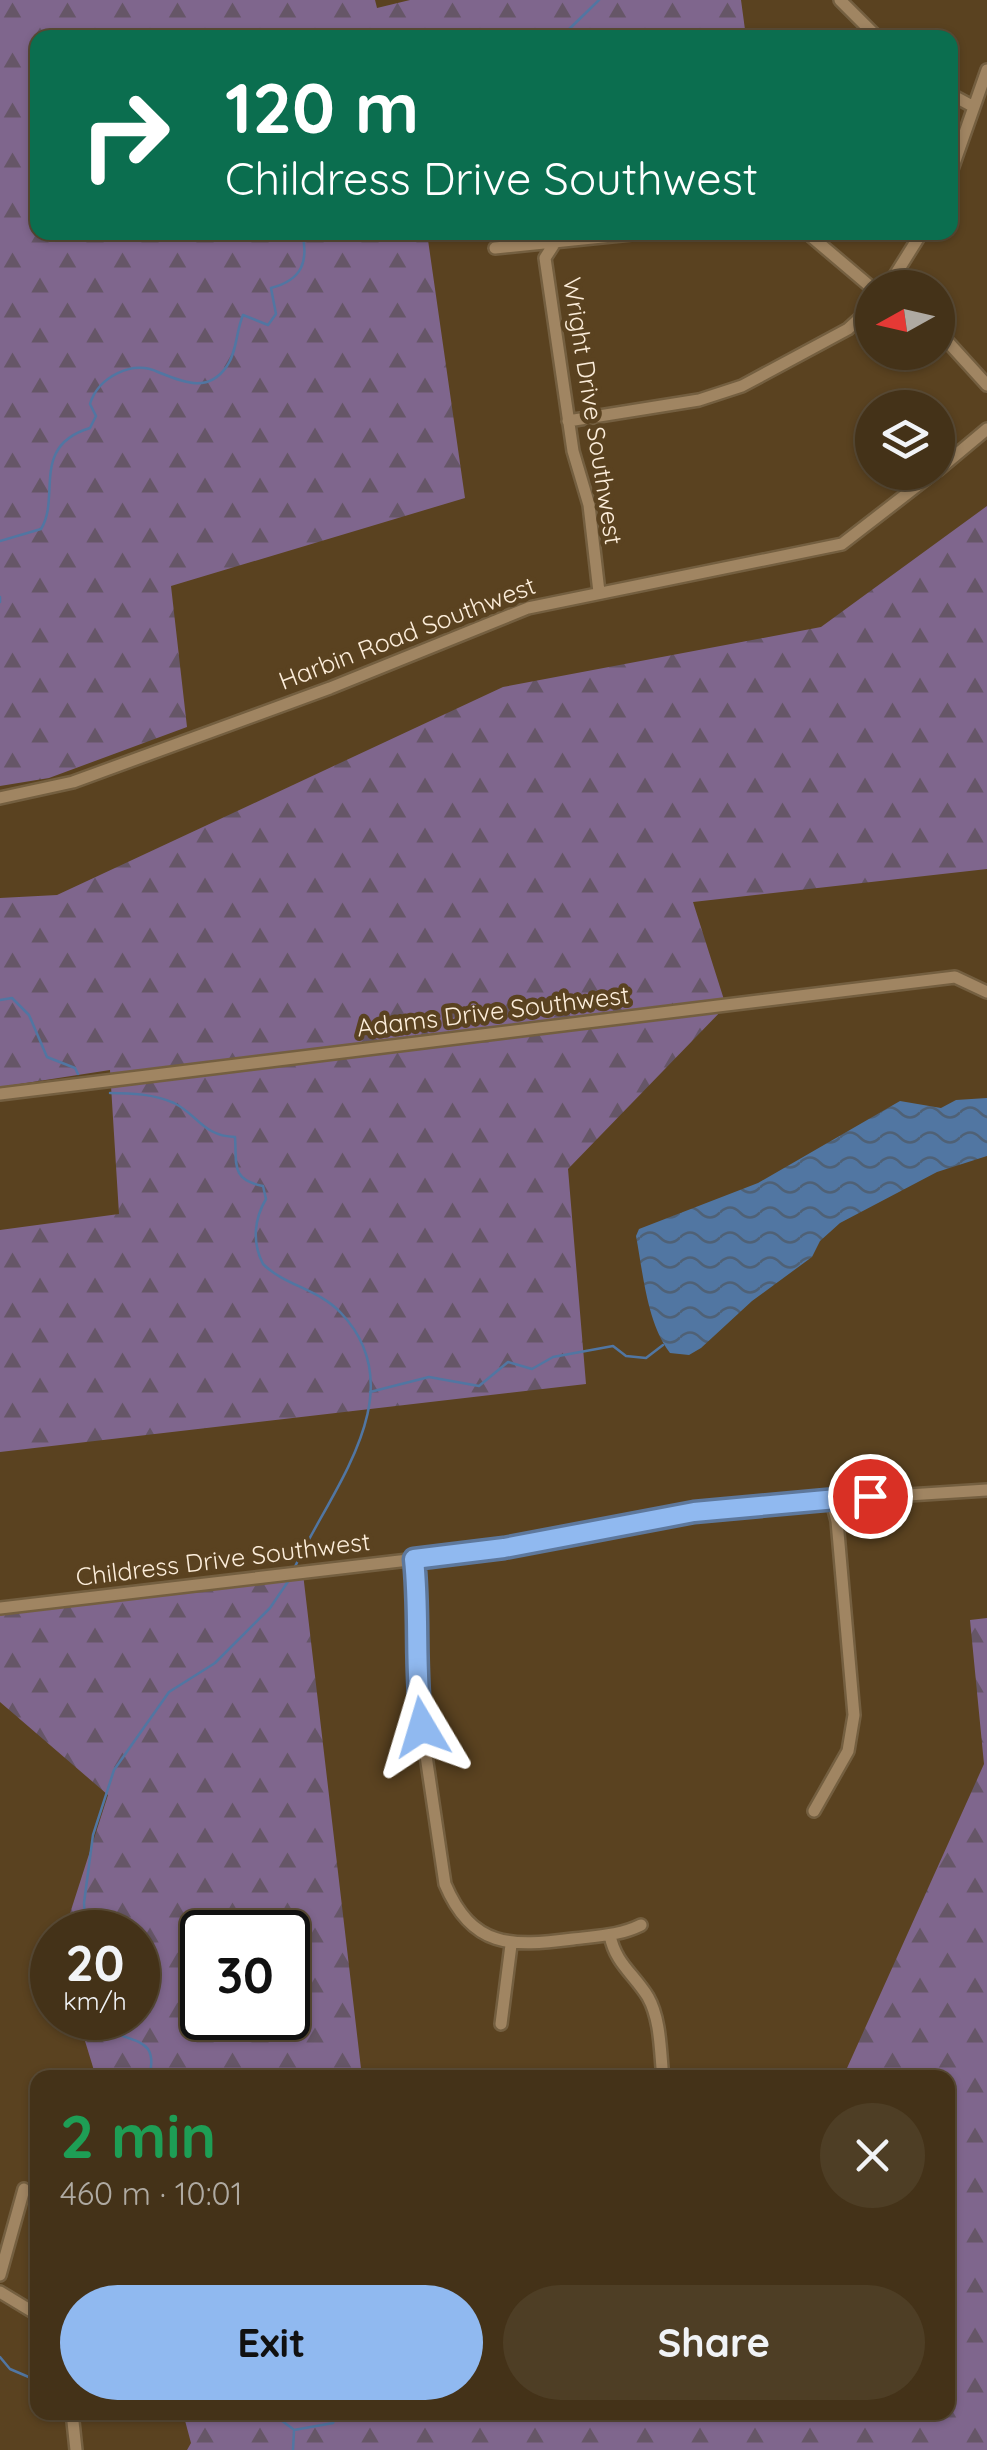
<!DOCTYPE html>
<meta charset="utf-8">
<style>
body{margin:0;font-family:Quicksand,sans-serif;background:#4e3e25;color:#f1f3f6;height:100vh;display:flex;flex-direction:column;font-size:38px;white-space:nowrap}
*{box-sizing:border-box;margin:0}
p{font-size:32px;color:#afaaa2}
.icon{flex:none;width:55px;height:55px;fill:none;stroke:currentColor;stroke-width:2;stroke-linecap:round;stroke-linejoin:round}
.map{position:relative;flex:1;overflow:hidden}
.sheet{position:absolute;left:30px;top:2070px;width:925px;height:350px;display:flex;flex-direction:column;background:#443218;border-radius:20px;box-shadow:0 2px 8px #0004,0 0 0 2px #5c4d37}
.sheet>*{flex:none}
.hud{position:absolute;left:30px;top:30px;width:928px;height:210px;border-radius:20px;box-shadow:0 2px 8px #0004,0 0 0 2px #5c4d37;background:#0b6e4f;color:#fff;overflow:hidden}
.needle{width:65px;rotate:262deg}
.fabs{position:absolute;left:855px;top:270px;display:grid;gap:20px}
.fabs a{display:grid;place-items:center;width:100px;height:100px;border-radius:50%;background:#443218;box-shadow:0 2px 8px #0004,0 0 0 2px #5c4d37;font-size:50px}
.speed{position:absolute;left:30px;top:1910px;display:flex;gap:20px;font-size:50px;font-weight:700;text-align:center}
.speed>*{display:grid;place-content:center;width:130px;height:130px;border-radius:50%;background:#443218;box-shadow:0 2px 8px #0004,0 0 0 2px #5c4d37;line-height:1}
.speed small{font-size:25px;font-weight:400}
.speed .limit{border:5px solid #111;border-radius:15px;background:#fff;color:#111}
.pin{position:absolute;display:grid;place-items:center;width:85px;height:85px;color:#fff;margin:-42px;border:5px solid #fff;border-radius:50%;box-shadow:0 2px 10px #0007}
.me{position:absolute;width:110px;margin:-55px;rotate:353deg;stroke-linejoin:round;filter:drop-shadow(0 0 8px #0008)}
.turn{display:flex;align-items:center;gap:35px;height:210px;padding:0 30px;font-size:45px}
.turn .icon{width:130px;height:130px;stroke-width:2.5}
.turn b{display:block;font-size:70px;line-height:85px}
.round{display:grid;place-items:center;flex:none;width:105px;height:105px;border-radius:52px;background:#4e3e25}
.headline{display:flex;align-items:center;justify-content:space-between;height:170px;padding:0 30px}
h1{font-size:60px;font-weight:700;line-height:75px;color:#1e9e55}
.button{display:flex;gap:20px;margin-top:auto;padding:20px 30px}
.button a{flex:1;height:115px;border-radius:60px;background:#90b9f0;color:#111;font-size:40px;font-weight:700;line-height:115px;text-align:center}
.button a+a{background:#4e3e25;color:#f1f3f6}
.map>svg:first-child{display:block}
.forest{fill:url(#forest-firs);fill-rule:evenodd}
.water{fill:url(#water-waves)}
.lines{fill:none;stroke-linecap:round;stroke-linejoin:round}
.stream{stroke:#5176a2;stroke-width:2.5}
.minor-casing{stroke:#745f40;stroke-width:16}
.minor{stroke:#a08562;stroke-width:11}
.route-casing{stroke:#5e789c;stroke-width:25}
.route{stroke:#90b9f0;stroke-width:18}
.labels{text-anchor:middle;stroke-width:9;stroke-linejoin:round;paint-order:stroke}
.street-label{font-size:25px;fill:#fcedda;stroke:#5a4220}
</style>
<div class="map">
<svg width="987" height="2450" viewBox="0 0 987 2450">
<defs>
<pattern id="forest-firs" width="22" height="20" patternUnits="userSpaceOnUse" patternTransform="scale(2.5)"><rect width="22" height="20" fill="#7f668d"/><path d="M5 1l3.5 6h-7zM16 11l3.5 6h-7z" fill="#665667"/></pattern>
<pattern id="water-waves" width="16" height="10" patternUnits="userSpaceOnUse" patternTransform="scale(2.5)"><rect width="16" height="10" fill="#5176a2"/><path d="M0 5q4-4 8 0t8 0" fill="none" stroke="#4f6176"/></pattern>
</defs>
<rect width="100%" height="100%" fill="#5a4220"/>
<path class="forest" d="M0,0H375L377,8L410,0H741L746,37L38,38V232L427,233L465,498L171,586L187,727L49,778L0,786Z
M987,506V869L693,902L726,1006L568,1169L586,1384L0,1452V1230L119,1214L110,1070L0,1087V898L57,895L503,687L821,627Z
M302,1565L362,2077H96L78,2018H138V1932H64L108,1795L0,1702V1608L44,1598ZM202,1932H288V2018H202Z
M987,1618V2450H187L191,2443L183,2413L948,2412V2078L843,2077L984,1764L970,1620Z"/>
<path class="water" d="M987,1098V1156L937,1172L840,1223L820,1241L812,1257L752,1301L701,1348L689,1355L670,1353C647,1323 643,1273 636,1236L639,1229L758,1183L900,1101L941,1108L956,1100Z"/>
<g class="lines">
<path class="stream" d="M560,38L599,0
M0,541L41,529C61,497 30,446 90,428L96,416L90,404C98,377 132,360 158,372C183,382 208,394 227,366C237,352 236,331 243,315L268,325L276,314L271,288C302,280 309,262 302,232
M0,597V602
M0,1000L12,998L29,1015L47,1057L75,1068L78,1074
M110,1093C131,1093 154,1094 174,1103C198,1115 203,1136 235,1137C237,1163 230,1180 263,1186L266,1199C254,1219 252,1243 263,1264C285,1286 319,1289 341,1313C417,1393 328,1493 294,1569
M370,1392L429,1377L479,1386L508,1362L532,1369L553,1357L613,1346L626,1356L646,1358L663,1345
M86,1932L84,1903L93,1835L114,1770L169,1692L215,1663L270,1608L289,1580
M101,2018C118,2050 162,2027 149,2078
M0,2357L10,2369L38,2381
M270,2412L293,2429
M294,2430L333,2423L337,2412
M293,2450L294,2431"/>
<defs>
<path id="minor" d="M840,0L878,38
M950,94L974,107
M950,175L987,70
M806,232L872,288
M556,241L545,258L573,451L589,505L599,592
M495,248L651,232
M887,288L922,232
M938,331L987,385
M568,421L699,400L742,386L848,329L872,307
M938,470L987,429
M0,798L73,782L330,688L528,608L842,544L935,472
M0,1094L955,977L987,992
M414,1559L421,1619L416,1688L445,1884C472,1948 511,1947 573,1939C596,1936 619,1936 641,1925
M0,1608L485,1551L752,1505L987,1490
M814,1811L848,1751L854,1715L837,1521L831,1498
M610,1935C615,1963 634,1974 648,1997C661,2020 660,2052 663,2078
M501,2024L511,1945
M0,2275L24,2189
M0,2292L38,2315
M72,2412L76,2450"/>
</defs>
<use href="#minor" class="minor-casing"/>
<use href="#minor" class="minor"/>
</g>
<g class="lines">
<defs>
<path id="route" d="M422,1727C414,1671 420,1616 414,1559L504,1548L694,1512L870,1496"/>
</defs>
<use href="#route" class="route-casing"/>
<use href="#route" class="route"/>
</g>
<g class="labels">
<g class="street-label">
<text transform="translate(593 411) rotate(81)" y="9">Wright Drive Southwest</text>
<text transform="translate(407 633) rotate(-21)" y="9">Harbin Road Southwest</text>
<text transform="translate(493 1011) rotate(-7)" y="9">Adams Drive Southwest</text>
<text transform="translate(223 1559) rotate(-7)" y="9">Childress Drive Southwest</text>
</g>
</g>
</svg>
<div class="fabs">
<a><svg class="needle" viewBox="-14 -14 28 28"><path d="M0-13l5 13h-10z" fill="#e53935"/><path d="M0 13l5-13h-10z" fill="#afaaa2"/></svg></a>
<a><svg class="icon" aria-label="layers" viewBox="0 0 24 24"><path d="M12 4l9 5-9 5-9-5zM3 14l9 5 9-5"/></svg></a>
</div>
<div class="speed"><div>20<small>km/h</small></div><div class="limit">30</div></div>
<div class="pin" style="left:870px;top:1496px;background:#d93025"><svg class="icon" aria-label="arrive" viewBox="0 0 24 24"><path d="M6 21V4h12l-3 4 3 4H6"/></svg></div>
<svg class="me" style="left:422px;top:1727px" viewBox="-20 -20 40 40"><path d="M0-17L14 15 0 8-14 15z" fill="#90b9f0" stroke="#fff" stroke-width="4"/></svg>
<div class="hud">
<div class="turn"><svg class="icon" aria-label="right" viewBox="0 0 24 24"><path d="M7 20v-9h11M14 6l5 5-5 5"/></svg><div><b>120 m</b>Childress Drive Southwest</div></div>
</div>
<section class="sheet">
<div class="headline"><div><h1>2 min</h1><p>460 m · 10:01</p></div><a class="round"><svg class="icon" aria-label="close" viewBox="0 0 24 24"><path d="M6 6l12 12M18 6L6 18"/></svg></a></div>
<div class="button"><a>Exit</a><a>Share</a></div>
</section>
</div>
